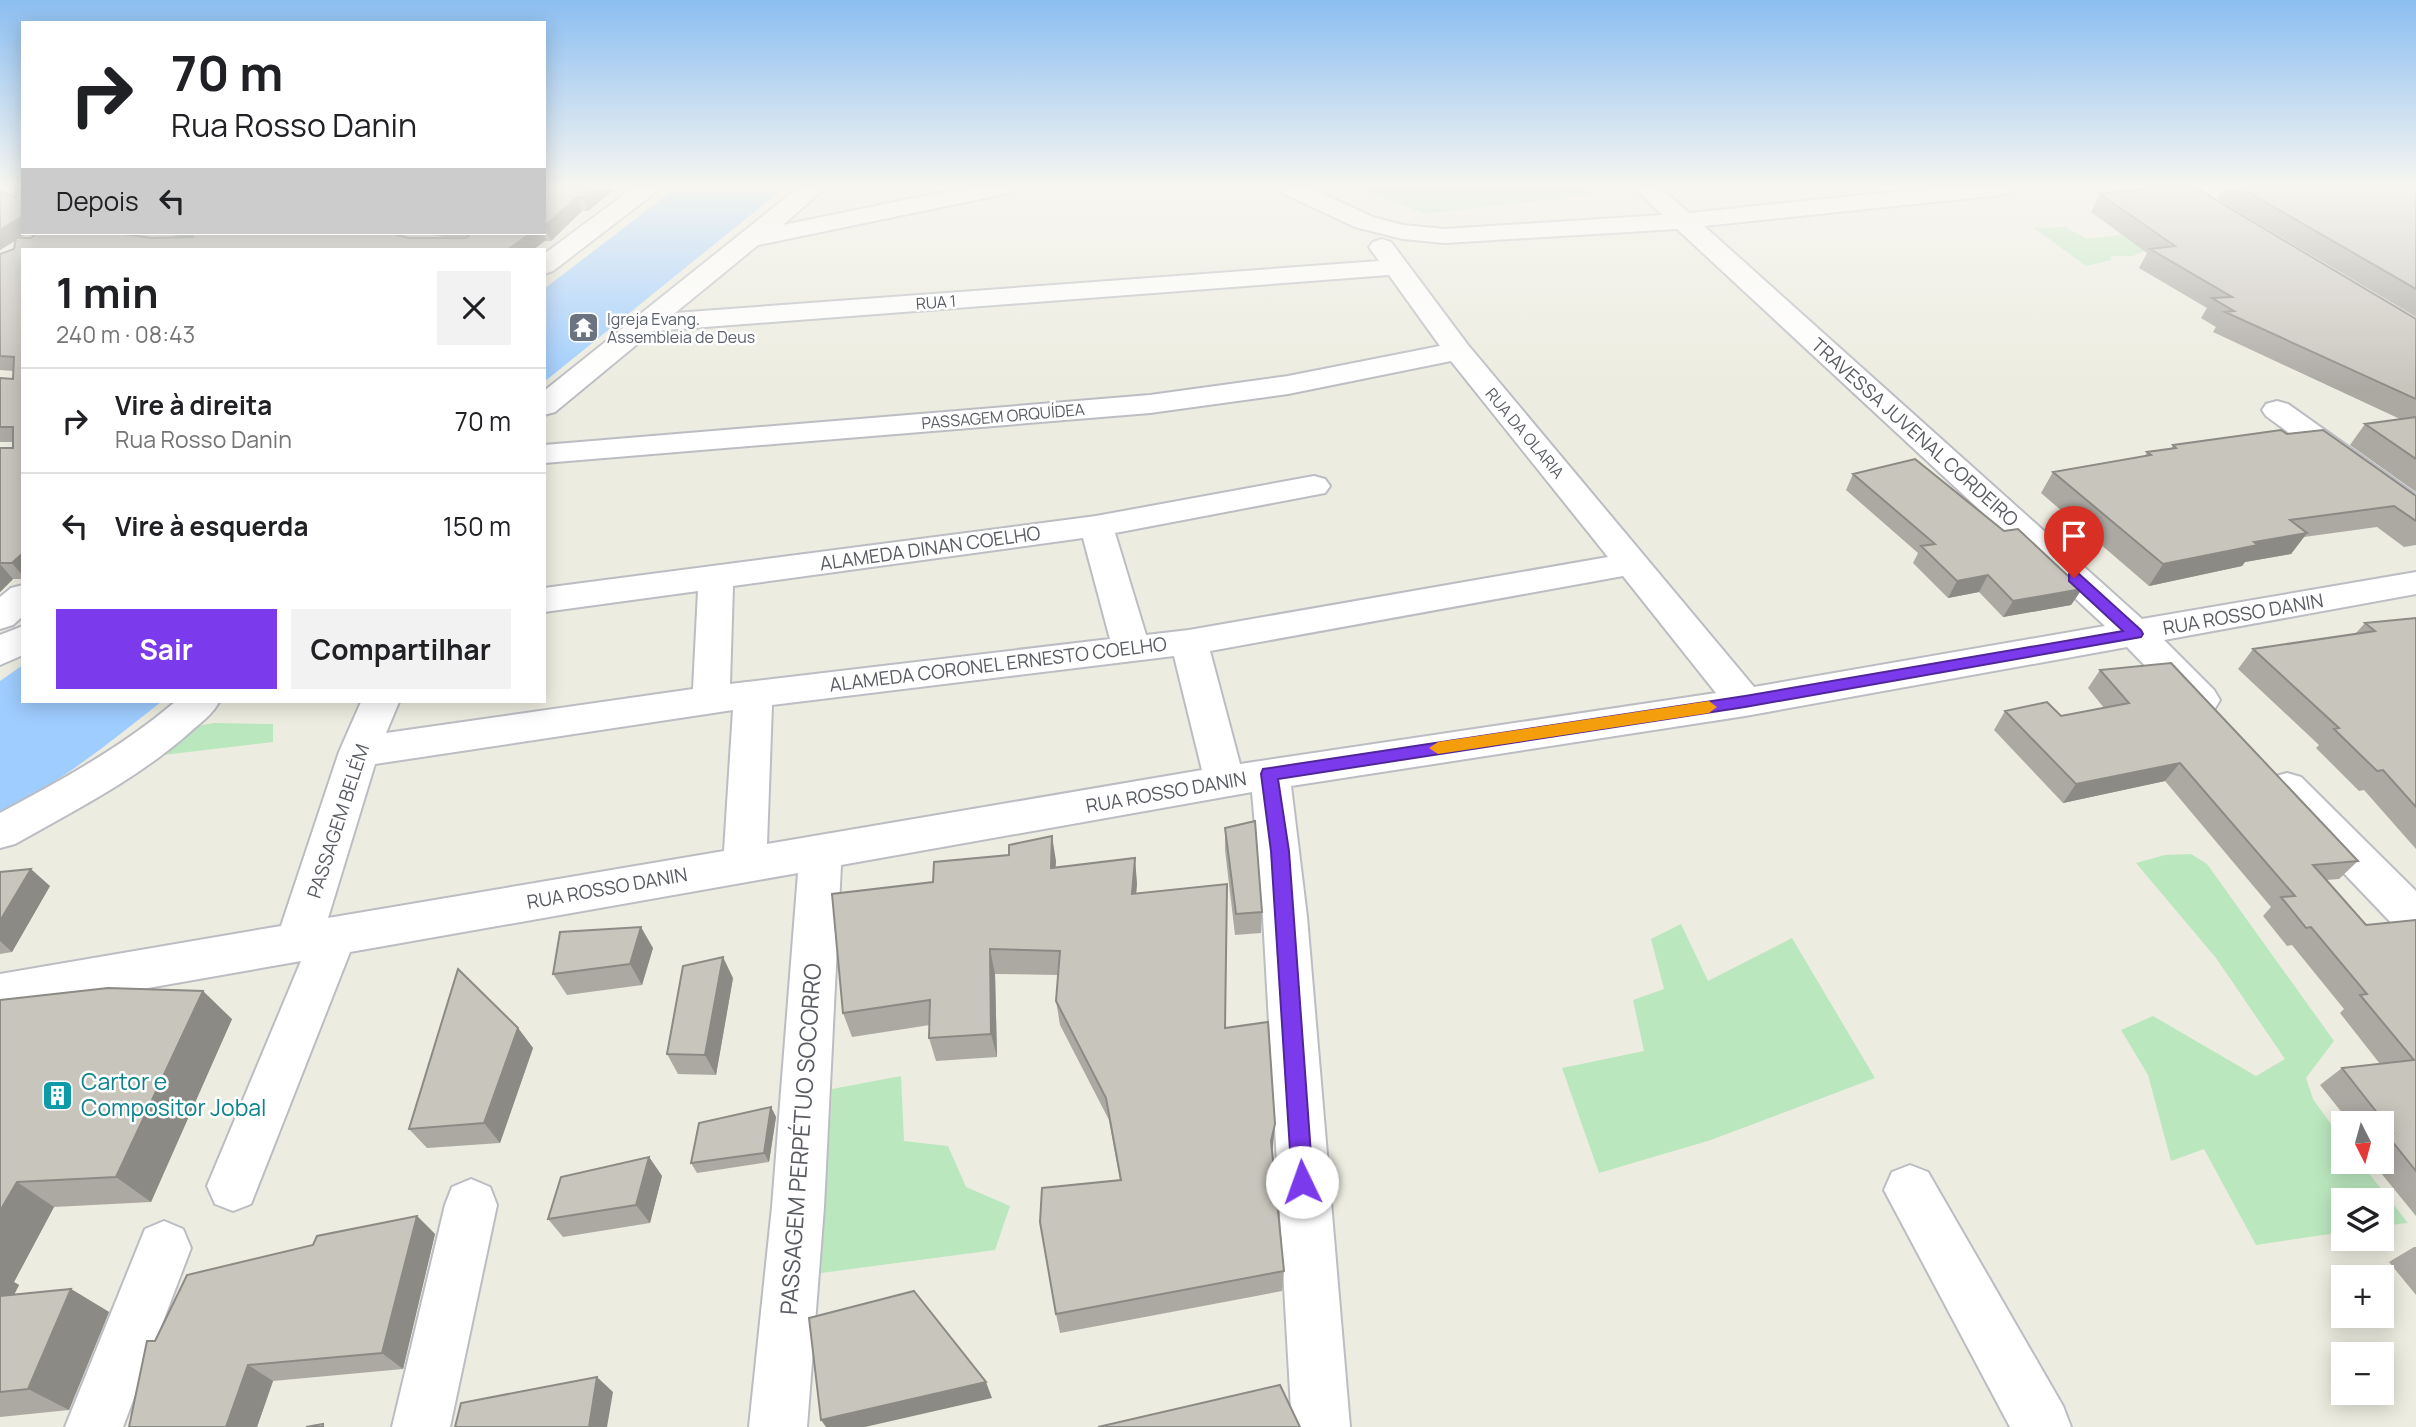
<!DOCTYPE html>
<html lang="pt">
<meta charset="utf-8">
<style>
body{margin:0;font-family:Manrope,sans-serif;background:#f2f2f2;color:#202124;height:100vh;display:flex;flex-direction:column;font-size:26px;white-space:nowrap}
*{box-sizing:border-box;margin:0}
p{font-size:23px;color:#757577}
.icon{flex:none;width:38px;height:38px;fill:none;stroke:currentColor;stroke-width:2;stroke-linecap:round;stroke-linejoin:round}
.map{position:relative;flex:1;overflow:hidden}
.sheet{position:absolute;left:21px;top:248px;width:525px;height:455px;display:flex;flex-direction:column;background:#fff;border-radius:0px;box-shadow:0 4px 18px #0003}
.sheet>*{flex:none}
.banner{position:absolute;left:21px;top:21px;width:525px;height:214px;border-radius:0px;box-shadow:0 4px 18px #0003;background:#fff;color:#202124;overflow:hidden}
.needle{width:46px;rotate:174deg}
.fabs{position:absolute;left:2331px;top:1111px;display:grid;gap:14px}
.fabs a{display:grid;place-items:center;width:63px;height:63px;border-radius:0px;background:#fff;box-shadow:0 4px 18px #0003;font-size:35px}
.pin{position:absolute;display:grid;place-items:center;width:60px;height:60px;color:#fff;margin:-72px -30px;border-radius:50% 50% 50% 0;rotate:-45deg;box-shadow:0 0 7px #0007}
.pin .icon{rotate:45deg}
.me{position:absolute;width:77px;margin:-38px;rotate:357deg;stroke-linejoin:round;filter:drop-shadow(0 0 5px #0008)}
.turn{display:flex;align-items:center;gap:24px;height:147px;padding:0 35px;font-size:32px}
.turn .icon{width:91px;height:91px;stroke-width:2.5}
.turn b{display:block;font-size:49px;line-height:60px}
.then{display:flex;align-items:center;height:66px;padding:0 35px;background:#0003;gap:14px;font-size:26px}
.round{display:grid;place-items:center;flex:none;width:74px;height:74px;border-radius:0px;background:#f2f2f2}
.head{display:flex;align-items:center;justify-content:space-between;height:119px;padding:0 35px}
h1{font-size:42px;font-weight:700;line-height:52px}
.primary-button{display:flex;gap:14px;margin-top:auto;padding:14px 35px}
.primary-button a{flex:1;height:80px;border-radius:0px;background:#7c3aed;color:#fff;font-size:28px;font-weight:700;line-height:80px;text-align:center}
.primary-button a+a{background:#f2f2f2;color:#202124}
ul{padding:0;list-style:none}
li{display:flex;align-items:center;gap:21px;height:105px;padding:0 35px;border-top:2px solid #e0e0e0}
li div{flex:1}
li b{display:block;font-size:26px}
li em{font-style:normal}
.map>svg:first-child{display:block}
.green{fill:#bbe7be}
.water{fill:#9fcdff}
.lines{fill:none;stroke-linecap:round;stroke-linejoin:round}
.minor-casing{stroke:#bbbdc3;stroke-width:4}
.minor{fill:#fff;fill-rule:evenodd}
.wall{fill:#aca9a3}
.shaded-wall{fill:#8c8a84}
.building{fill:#c8c5bd;stroke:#8c8a84;stroke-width:2}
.route{fill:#7c3aed;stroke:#51269a;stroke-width:2}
.slow{fill:#f59e0b}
.labels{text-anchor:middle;stroke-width:5;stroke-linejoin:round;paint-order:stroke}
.far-street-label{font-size:16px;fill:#595d63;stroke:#fff}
.far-worship-label{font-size:16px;fill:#5b616d;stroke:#fff;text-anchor:start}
.street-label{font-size:19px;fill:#595d63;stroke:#fff}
.near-culture-label{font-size:23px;fill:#0d838f;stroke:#fff;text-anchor:start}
.near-street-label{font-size:23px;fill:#595d63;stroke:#fff}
</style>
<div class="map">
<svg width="2416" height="1427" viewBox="0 0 2416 1427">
<rect width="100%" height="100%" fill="#edece0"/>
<path class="green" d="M1358,188H1589L1595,194L1425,214Z
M2065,227L2087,239L2128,234L2149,249L2132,256H2110L2111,260L2086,266L2034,228Z
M214,723L273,724V742L163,755L197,726Z
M2191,854L2207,864L2334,1041L2306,1078L2313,1099L2343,1141V1162H2360L2408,1223L2382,1226V1200H2343V1232L2256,1245L2204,1149L2171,1161L2148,1075L2121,1030L2153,1016L2256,1076L2285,1059L2216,958L2136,863L2165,855Z
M1681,924L1708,981L1792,938L1875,1078L1711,1140L1599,1173L1562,1068L1644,1051L1633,1000L1664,989L1651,939Z
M901,1076L904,1141L948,1146L966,1187L1010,1206L995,1250L821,1273L832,1089Z"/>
<path class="water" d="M676,188H784L544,382V289Z
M23,665V702H161C110,742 60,784 0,811V681Z"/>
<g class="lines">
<defs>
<path id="minor" d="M0,188H18L23,191V209L0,198Z
M633,188H661L553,271L544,274V254Z
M798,188H825L783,225L963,188H1012L1008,193L1000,195L758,245L675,313L1379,261L1369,247L1373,242L1382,239L1391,242L1468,345L1754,687L2105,626L1677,229L1445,243L1403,239L1355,227L1282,193L1278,188H1310L1373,217L1403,225L1445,229L1662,215L1635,188H1661L1689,213L1929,188H2013L2009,193L2001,195L1704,226L2142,619L2416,572V594L2164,640L2214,690L2220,700L2214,710L2201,714L2188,710L2127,647L1745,716L1291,786L1307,917L1350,1427H1292L1263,917L1252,792L841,865L824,1207L807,1427H749L772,1207L798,873L350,952L251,1204L233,1211L215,1204L207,1186L301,961L0,1014V974L281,926L339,752L361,702H399L386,733L693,689L698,591L544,612V588L1096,516L1314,476L1325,479L1330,486L1325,493L1115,533L1146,635L1189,630L1608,557L1451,361L1288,394L1150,413L544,463V445L1150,395L1288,376L1440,346L1389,275L653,331L555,412L544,415V391ZM1083,538L1110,639L730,684L733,586ZM1623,576L1716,693L1240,764L1210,651ZM1174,656L1202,770L767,844L772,705ZM733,710L724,851L328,918L375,764Z
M2277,401L2288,404L2416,495V520L2404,517L2266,416L2262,410L2266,404Z
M23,585V616L13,625L0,629V597L11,588Z
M23,626V655L0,665V635Z
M175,702H219C212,715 200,723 189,733C137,779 75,810 15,844L0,848V813C62,780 122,747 175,702Z
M2287,773L2301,777L2416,891V937L2400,932L2273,799L2267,788L2273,777Z
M1910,1165L1928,1172L2063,1406L2071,1427H2010L1884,1190L1892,1172Z
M471,1179L490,1187L497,1205L450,1427H392L445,1205L452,1187Z
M164,1221L183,1229L191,1248L123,1427H65L145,1229Z"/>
</defs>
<use href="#minor" class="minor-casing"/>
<use href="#minor" class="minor"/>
</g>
<path class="wall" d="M544,188H620L617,192L612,191L588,211H582L551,241L23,250V579H13L0,592V448H13V442H0V378L13,379L14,371L0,370V254L14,249L15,240L0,250V191L23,233H28L19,238H183L165,233H391L408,238H449L434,235L409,233H544Z
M2223,188H2416V317L2217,199Z
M2100,194L2416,319V492L2350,445L2365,424L2400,419L2213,332L2216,327L2201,318L2207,308L2139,268L2147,253L2091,212Z
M2287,434L2416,496V545L2404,547L2377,527L2304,537L2291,554L2245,562L2242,566L2149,586L2041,493L2053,472L2145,456L2147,452L2171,449L2173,445Z
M1853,474L2004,531L2082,589L2071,605L2003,617L1979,592L1948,598L1913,563L1918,553L1846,490Z
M2416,618V849L2364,790L2359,791L2316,748L2319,745L2238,669L2253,649L2355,634L2365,623Z
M2100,670L2358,861L2339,879L2326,880L2366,925L2416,920V1216L2372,1162H2382V1124H2351L2320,1085L2342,1068L2380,1064L2340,1013L2344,1009L2292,945L2287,946L2263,916L2271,907L2165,781L2063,803L1994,730L2005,711L2061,716L2104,708L2088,688Z
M1225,828L1262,912L1261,933L1235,935L1225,850Z
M1056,861L1055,868L1137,883L1136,894L1225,1028L1273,1146L1272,1152L1284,1271L1282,1291L1060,1333L1056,1314L1120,1180L1109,1120L1060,1025L1056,1001L1058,975L995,974L997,1057L936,1061L929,1038L930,1025L852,1037L843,1013L933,882Z
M0,872L50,886L12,952L0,954Z
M653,948L642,985L567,995L553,974Z
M733,978L716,1075L678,1074L667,1054Z
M0,1000L232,1019L151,1202L54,1207L14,1282L19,1285L14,1295L71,1289L109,1312L69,1410L0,1417Z
M518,1028L533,1048L500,1143L427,1148L409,1129Z
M771,1107L776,1117L769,1162L697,1173L691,1163Z
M649,1157L662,1176L650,1223L563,1237L548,1219Z
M417,1216L435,1234L403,1369L273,1381L257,1427H129L155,1341Z
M2414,1247H2416V1295L2389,1262Z"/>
<path class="shaded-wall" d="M594,188H611L612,191L588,211L583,197Z
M577,197L582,211L551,241L545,226Z
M23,216V233H28L0,250V230Z
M531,233H543L546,240L533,250H507Z
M2307,533L2291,554L2245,562L2242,566L2149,586L2163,564L2254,542Z
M23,553V576L12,563Z
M0,564L13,579L0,592Z
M1988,575L1979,592L1948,598L1957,581Z
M2082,589L2071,605L2003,617L2013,601Z
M2180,763L2165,781L2063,803L2076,784Z
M1052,836L1056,861L1054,893L1051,868Z
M1135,858L1137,883L1134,919L1132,894Z
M31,869L50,886L12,952L0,941V921Z
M641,927L653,948L642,985L630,964Z
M990,949L995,974L997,1057L991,1034Z
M723,957L733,978L716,1075L705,1055Z
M203,991L232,1019L151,1202L116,1177Z
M518,1028L533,1048L500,1143L484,1123Z
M771,1107L776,1117L769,1162L764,1153Z
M1275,1124L1273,1146L1270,1163L1271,1141Z
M649,1157L662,1176L650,1223L636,1205Z
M17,1182L54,1207L14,1282L19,1285L0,1321V1211Z
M417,1216L435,1234L403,1369L382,1353Z
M71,1289L109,1312L69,1410L28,1389Z
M248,1365L273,1381L257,1427H226Z
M597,1377L613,1392L607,1427H589Z
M986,1382L992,1398L865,1427H826L821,1420Z"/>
<path class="building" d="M16,188H23V216L0,230V191L16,197Z
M544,188H594L583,197H577L545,226H544Z
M2152,188H2196L2416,319V399L2225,312L2234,311L2212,298L2232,297L2150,249L2175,246L2100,194Z
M2241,188H2416V289Z
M37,233H115L152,238L193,237L191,233H391L408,238H466L469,236L466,233H531L507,250H23V553L12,563H0V448H13V427H0V378L13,379L14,357L0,356V254L14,249L16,238H31Z
M2416,417V459L2365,424Z
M2281,430L2287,434L2323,430L2416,496V521L2394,506L2290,520L2307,533L2254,542L2258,545L2163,564L2053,472L2151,455L2147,452L2176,448L2173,445Z
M1915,459L2004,531L2018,529L2082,589L2013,601L1988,575L1957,581L1921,546L1935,544L1853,474Z
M2416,618V807L2383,770L2377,771L2334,729L2339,728L2253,649L2375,631L2365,623Z
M2171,663L2358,861L2313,865L2366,925L2416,920V1171L2386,1134L2393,1133L2342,1068L2414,1060L2360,995L2367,994L2311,927L2306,928L2281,897L2295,896L2180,763L2076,784L2005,711L2047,702L2061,716L2129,703L2100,670Z
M1255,821L1262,912L1236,914L1225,828Z
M1052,836L1051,868L1135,858L1132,894L1227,884L1225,1028L1268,1022L1275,1124L1271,1141L1284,1271L1056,1314L1040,1222L1042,1188L1121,1180L1106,1098L1056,1001L1060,951L990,949L991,1034L929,1038L930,1000L843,1013L832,894L933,882L934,862L1009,855V845Z
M31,869L0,921V872Z
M641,927L630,964L553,974L560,932Z
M723,957L705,1055L667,1054L683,966Z
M458,969L518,1028L484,1123L409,1129Z
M108,988L203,991L116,1177L17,1182L0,1211V1000Z
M771,1107L764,1153L691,1163L699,1123Z
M649,1157L636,1205L548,1219L561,1177Z
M417,1216L382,1353L248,1365L226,1427H129L147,1341H155L187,1275L313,1245L317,1236Z
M71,1289L28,1389L0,1392V1296Z
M914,1291L986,1382L821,1420L809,1318Z
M597,1377L589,1427H455L461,1403Z
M1280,1385L1300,1427H1098Z
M323,1424V1427H306Z"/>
<linearGradient id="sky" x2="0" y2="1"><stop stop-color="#8bbef1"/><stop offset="0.48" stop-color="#f7f6f1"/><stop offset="1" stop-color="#f7f6f1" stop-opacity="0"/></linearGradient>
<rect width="2416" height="388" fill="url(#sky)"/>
<path class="route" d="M2074,573L2079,574L2141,630L2143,634L2141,637L1745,707L1278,779L1289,851L1313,1182L1310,1189L1302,1192L1295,1189L1292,1182L1271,851L1261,774L1263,769L1745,696L2123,631L2069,581V574Z"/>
<path class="slow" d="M1709,701L1717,707L1709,713L1438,754L1429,748L1438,742Z"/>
<defs>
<symbol id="temple-square" viewBox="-11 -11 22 22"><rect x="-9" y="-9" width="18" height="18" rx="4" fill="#6b7280" stroke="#fff"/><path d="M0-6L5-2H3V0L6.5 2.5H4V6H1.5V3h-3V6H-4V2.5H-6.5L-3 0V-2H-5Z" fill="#fff"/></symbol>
<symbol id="building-square" viewBox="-11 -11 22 22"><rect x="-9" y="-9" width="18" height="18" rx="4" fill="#0f9aa8" stroke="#fff"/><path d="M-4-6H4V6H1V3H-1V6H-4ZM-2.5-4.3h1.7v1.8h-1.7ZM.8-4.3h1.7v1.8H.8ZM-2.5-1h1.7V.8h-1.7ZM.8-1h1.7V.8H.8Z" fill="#fff"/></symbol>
</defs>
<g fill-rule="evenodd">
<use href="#temple-square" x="566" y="310" width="35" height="35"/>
<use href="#building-square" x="40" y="1078" width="35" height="35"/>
</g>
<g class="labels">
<g class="far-street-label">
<text transform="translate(936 302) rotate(-4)" y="6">RUA 1</text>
<text transform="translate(1003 416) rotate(-5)" y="6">PASSAGEM ORQUÍDEA</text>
<text transform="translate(1525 433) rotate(50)" y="6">RUA DA OLARIA</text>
</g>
<g class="far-worship-label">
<text x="607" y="325">Igreja Evang.<tspan x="607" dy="18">Assembleia de Deus</tspan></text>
</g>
<g class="street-label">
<text transform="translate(1915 432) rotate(42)" y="7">TRAVESSA JUVENAL CORDEIRO</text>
<text transform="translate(930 548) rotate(-8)" y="7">ALAMEDA DINAN COELHO</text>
<text transform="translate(2243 614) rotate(-10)" y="7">RUA ROSSO DANIN</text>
<text transform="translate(998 664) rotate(-7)" y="7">ALAMEDA CORONEL ERNESTO COELHO</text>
<text transform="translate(1166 792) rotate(-10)" y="7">RUA ROSSO DANIN</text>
<text transform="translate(338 821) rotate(-72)" y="7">PASSAGEM BELÉM</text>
<text transform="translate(607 888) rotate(-10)" y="7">RUA ROSSO DANIN</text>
</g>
<g class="near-culture-label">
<text x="81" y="1090">Cartor e<tspan x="81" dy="26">Compositor Jobal</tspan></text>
</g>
<g class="near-street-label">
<text transform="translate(801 1139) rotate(-86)" y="8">PASSAGEM PERPÉTUO SOCORRO</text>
</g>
</g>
</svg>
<div class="fabs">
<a><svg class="needle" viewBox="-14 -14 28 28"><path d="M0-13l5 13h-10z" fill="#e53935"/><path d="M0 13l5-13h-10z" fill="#757577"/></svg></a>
<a><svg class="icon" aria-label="layers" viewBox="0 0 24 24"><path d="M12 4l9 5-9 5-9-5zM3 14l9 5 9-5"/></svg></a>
<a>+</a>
<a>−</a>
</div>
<div class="pin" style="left:2074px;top:578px;background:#d93025"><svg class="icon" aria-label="arrive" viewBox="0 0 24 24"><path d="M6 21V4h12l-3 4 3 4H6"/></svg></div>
<svg class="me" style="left:1302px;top:1182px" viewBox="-20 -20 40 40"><circle r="19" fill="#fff"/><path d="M0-13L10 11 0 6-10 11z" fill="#7c3aed"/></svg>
<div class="banner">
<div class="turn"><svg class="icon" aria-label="right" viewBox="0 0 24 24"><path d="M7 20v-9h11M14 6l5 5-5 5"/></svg><div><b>70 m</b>Rua Rosso Danin</div></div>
<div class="then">Depois<svg class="icon" aria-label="left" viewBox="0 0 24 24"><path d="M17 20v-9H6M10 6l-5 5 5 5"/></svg></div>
</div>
<section class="sheet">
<div class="head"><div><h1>1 min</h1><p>240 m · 08:43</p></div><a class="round"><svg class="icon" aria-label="close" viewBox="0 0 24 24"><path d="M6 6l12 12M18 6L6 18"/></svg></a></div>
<ul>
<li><svg class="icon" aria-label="right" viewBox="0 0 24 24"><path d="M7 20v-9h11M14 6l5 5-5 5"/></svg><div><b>Vire à direita</b><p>Rua Rosso Danin</p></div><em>70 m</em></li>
<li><svg class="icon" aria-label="left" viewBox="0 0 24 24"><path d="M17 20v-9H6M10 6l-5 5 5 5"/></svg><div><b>Vire à esquerda</b></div><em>150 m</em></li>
</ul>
<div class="primary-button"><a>Sair</a><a>Compartilhar</a></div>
</section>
</div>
